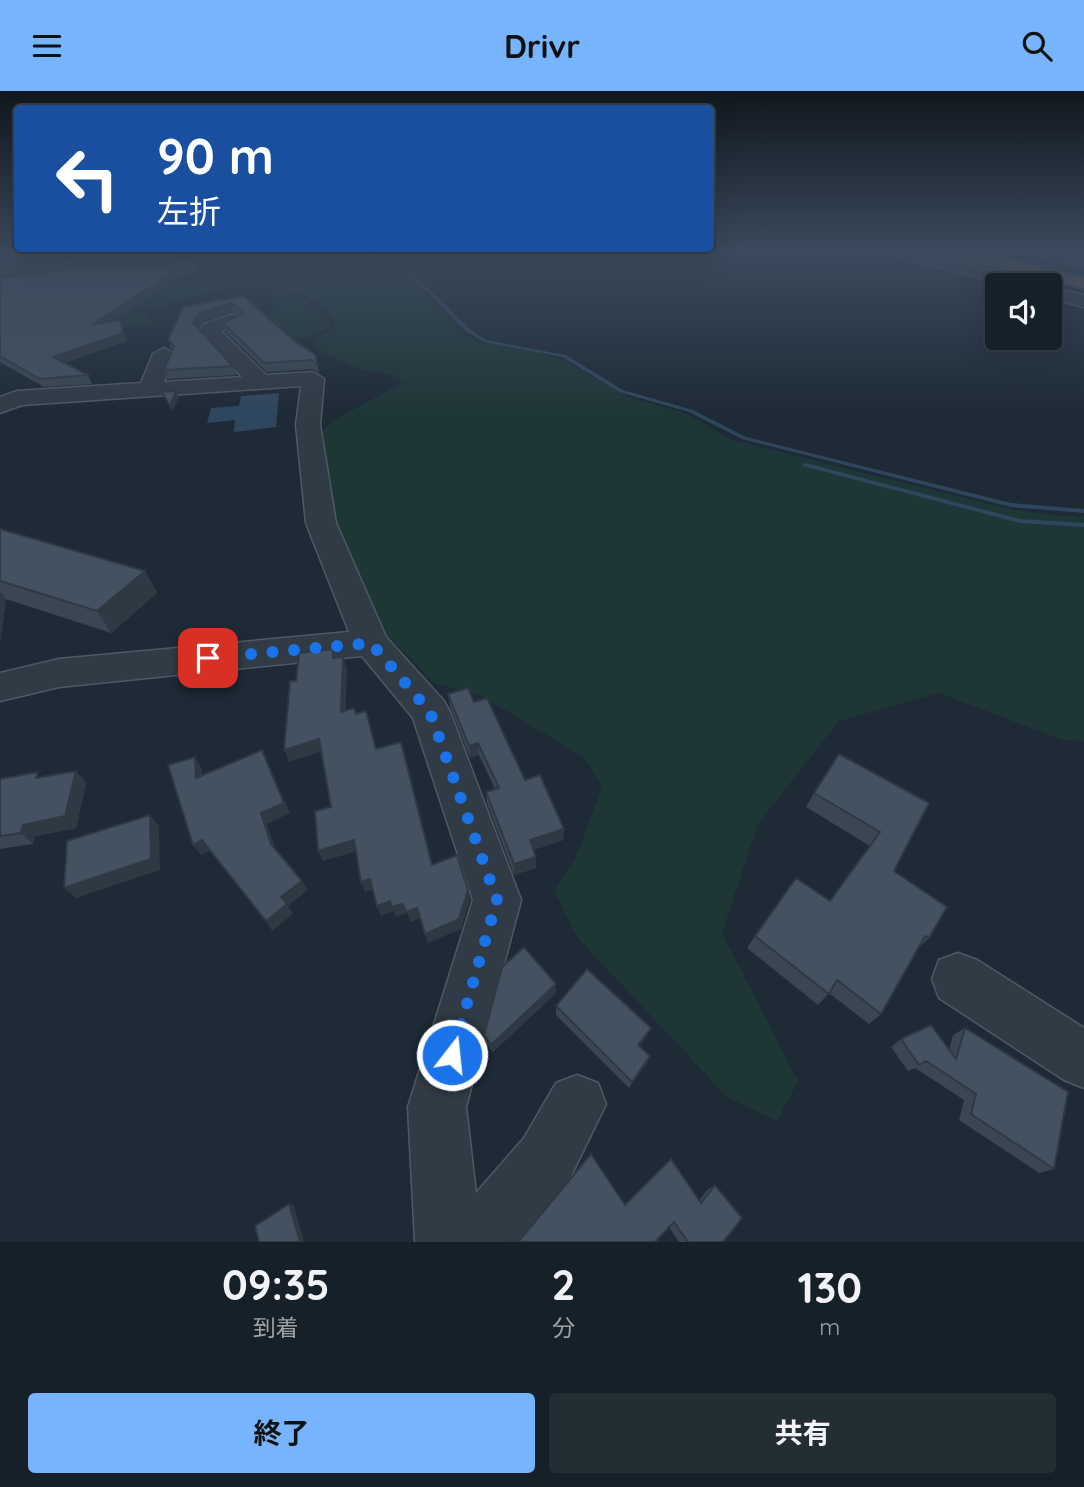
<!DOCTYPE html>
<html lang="ja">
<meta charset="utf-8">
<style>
body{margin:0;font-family:Quicksand,"Noto Sans JP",sans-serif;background:#232d34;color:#f1f3f6;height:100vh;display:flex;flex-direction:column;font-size:26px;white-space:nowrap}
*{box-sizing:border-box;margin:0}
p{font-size:23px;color:#9ea3a8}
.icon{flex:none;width:38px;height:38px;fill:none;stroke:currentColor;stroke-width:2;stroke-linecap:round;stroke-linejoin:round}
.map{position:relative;height:1151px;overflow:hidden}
.details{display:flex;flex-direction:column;background:#162028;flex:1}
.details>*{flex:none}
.hud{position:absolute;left:14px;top:14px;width:700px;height:147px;border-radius:7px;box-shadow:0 7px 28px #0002,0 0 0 2px #353e45;background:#1a4fa0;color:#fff;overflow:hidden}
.tools{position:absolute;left:985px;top:182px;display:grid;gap:14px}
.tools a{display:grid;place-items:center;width:77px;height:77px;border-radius:7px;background:#162028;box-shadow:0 7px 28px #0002,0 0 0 2px #353e45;font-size:35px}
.pin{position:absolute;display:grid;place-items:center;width:60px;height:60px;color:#fff;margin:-30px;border-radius:14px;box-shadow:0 4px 10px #0006}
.me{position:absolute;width:77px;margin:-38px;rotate:16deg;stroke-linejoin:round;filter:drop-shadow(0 0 5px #0008)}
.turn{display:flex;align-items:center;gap:24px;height:147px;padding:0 28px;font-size:32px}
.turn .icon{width:91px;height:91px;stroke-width:2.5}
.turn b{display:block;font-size:49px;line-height:60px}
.eta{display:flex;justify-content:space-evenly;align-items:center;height:119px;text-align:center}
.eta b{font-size:42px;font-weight:700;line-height:49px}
.button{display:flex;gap:14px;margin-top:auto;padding:14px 28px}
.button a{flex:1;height:80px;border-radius:7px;background:#76b5fd;color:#111;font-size:28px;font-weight:700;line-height:80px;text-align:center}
.button a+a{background:#232d34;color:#f1f3f6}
header{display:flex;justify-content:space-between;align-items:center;height:91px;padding:0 28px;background:#76b5fd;color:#111;font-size:32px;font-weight:700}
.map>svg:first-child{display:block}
.green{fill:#1f3637}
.water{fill:#2f475e}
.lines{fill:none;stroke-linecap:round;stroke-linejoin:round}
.stream{fill:#2f475e;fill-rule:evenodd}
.minor-tunnel{stroke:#333f4b;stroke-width:18;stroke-dasharray:18 9;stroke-linecap:butt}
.minor-casing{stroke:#4e5965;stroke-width:3}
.highway-casing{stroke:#3c4651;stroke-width:4}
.minor{fill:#313b46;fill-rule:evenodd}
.highway{fill:#6d5e4d;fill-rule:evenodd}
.wall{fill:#3a4653}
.shaded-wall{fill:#2f3943}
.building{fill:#435160;stroke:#2f3943;stroke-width:2}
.route{stroke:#1a73e8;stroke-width:12;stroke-dasharray:0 21.6}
</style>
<header><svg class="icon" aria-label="menu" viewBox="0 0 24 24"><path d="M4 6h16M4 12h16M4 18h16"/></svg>Drivr<svg class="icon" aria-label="search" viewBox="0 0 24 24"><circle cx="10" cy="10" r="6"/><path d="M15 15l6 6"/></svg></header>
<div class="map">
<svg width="1084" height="1151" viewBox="0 0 1084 1151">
<rect width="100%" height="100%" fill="#1e2a36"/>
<path class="green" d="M308,161H351L412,191L466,245L478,251L530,259L567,271L628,306L683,321L732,349L1010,418L1060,425H1084V650L1063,649L939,602L839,630L758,733L722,842L798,990L777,1030L727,1006L576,845L554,799L574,771L602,696L585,667L481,605L434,592L383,540L334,434L320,342L332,330L402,292L397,285L355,277L315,257L316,247L338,235C309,190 254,191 206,202C180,208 159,219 132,220L146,224L153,234L150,236L97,233L153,196L149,208L165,195L182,190L254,170H290Z
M276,200L300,205L331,232L329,236C293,257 287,249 255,227L274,223L270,202Z"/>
<path class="water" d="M279,302L276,336L234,341L235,329L207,332L211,317L239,315L241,305Z"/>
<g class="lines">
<path class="stream" d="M359,161H364L417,187L470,238L486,249L566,264L623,299L693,319L746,346L1011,412L1084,418V422L1011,416L742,348L689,321L619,301L562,266L483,251L466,240L415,189Z
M805,372L1020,428L1084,432V436L1020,432L803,375L802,374Z"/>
<path class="minor-tunnel" d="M1030,184L1034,169"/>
<defs>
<path id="minor" d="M892,161H919L1033,190L1036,194H1008L894,164Z
M1031,161H1061L1084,166V176L1033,164Z
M95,169L188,172L196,177L188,182L95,179L0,192V182Z
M1050,196L1084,204V216L1050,207Z
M234,223L244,229L221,240L266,284L313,281L324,288L320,334L336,432L386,546L444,610L450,621L521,809L466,1016L476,1102L524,1047L556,992L577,984L598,992L606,1013L568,1091L518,1151H415L408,1016L473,809L413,627L362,565L59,596L0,610V582L59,568L349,541L306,432L296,334L301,295L22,314L0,322V306L17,300L141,292L153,263L164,257L175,263L164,291L242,286L199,240L204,233Z
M958,862L977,869L1084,937V997L1064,989L939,907L932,888L939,869Z"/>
<path id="highway" d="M948,161H978L1084,187V197L950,165Z"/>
</defs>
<use href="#minor" class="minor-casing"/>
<use href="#highway" class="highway-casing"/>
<use href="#minor" class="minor"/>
<use href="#highway" class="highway"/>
</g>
<path class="wall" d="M0,161H172L174,166L173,169L95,166Z
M177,179L180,186L112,230L120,229L126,250L64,272L88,284L92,293L44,296L0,271V187Z
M243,205L297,252L316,264L319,282L313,278L267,281L226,241L223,232L238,224L233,221L203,231L199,237L233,275L236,284L168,288L164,279L172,259L168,249Z
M0,438L145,480L157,502L111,542L6,508L0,552Z
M448,603L474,611L525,689L564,738L563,749L533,759L536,777L514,784L487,712L486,701L495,698L479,664L470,667L450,615Z
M42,686L86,691L76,737L35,745L33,753L0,758V688Z
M814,702L929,712L894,780L929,847L918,857L881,923L869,933L829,902L818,914L747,857L755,845L830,810L870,755L806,716Z
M556,893V902L493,961L486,952L484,944Z
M556,915L651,937L647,945L639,956L647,972L629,997L556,924Z
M965,937L1054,1078L1039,1082L959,1029L964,1009L915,977L908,980L891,956L901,948L949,959L953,944Z
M715,1094L723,1151H679L669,1136L519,1150L625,1114L699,1110L707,1099Z"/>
<path class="shaded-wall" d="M82,161H92L95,166L0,179V172Z
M177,179L180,186L95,241L91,234Z
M231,212L233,221L203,231L196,240L193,232L200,222Z
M120,229L126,250L57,274L53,266Z
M176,300L179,306L172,321L170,315Z
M145,480L157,502L111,542L97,520Z
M0,500L6,508L0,552Z
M343,566L347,578L345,633L341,621Z
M319,648L323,660L289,671L284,659Z
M478,652L479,664L470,667L469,655Z
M262,659L290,722L267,733L277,763L271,753L261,722Z
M195,666L202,678L203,698L196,687Z
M76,680L86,691L76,737L35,745L33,753L21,742L23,734Z
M150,724L159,735L160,779L76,807L64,797Z
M564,738L563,749L530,760V749Z
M202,749L210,760L201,764L193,754Z
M354,749L358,760L323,770L318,760Z
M536,766V777L514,784V773Z
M370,788L374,798L365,801L361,791Z
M302,790L308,799L288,815L293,823L272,840L266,830L281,806Z
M468,799L470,809L461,838L428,852L425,843Z
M390,810L394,820L381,825L377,815Z
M403,813L417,817L420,827L410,831L407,822L396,826L392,816Z
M556,893V902L493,961L491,954Z
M651,937L647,945L635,962L638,954Z
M650,965L647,972L629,997L632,991Z
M289,1113L294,1115L304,1151H300Z"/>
<path class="building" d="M0,161H82L0,172Z
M135,161H171L170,162Z
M92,175L177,179L91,234L120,229L123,242L53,266L88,284L40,288L0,265V187Z
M243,205L297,252L316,264L317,273L311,269L264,272L223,232L244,222L231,212L200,222L193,232L233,275L164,279L174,255L168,249L183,216Z
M176,300L170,315L162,301Z
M0,438L145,480L97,520L0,490Z
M333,558V567L343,566L341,621L354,617L356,623L366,620L376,658L401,651L432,774L457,764L468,799L459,828L425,843L417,817L406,821L403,813L392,816L390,810L377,815L370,788L361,791L354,749L318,760L315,720L331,716L319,648L284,659L290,590H296L299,562Z
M468,597L474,611L487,607L525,689L540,684L564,738L530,749L536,766L514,773L486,701L499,697L478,652L469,655L448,603Z
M262,659L284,712L261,722L271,753L302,790L281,806L287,813L266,830L202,749L193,754L168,674L195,666L196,687Z
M839,663L929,712L894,780L947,816L929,847L925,845L881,923L837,889L829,903L755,845L796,787L830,810L880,741L814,702Z
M76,680L65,725L23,734L21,742L0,745V688L38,681L36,687Z
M150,724L151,768L64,797L67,750Z
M524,856L556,893L491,954L484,944L502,876Z
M587,878L651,937L638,954L650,965L632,991L556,915Z
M931,934L956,968L965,937L1068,1001L1054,1078L971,1023L976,1003L926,970L919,974L901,948Z
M591,1063L625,1114L671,1068L701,1112L715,1094L742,1127L723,1151H688L674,1131L655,1151H501L519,1150Z
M289,1113L300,1151H259L255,1135Z"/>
<linearGradient id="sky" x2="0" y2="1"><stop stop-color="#10171e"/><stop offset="0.5" stop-color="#3b4a5d"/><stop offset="1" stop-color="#3b4a5d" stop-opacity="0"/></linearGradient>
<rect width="1084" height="322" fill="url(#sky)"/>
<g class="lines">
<path class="route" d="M208,567L371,552L430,621L497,809L452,964"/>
</g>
</svg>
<div class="tools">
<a><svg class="icon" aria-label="sound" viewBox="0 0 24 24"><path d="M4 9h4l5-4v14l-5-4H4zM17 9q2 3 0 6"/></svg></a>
</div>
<div class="pin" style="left:208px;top:567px;background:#d93025"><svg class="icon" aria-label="arrive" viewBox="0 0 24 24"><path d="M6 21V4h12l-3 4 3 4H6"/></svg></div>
<svg class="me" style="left:452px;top:964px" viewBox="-20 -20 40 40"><circle r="17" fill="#1a73e8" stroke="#fff" stroke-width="3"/><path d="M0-11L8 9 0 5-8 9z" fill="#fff"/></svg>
<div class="hud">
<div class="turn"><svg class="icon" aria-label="left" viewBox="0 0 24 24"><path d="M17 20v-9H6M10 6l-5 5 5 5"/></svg><div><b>90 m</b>左折</div></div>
</div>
</div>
<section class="details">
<div class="eta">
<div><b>09:35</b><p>到着</p></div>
<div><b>2</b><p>分</p></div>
<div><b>130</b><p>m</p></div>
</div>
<div class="button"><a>終了</a><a>共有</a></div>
</section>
